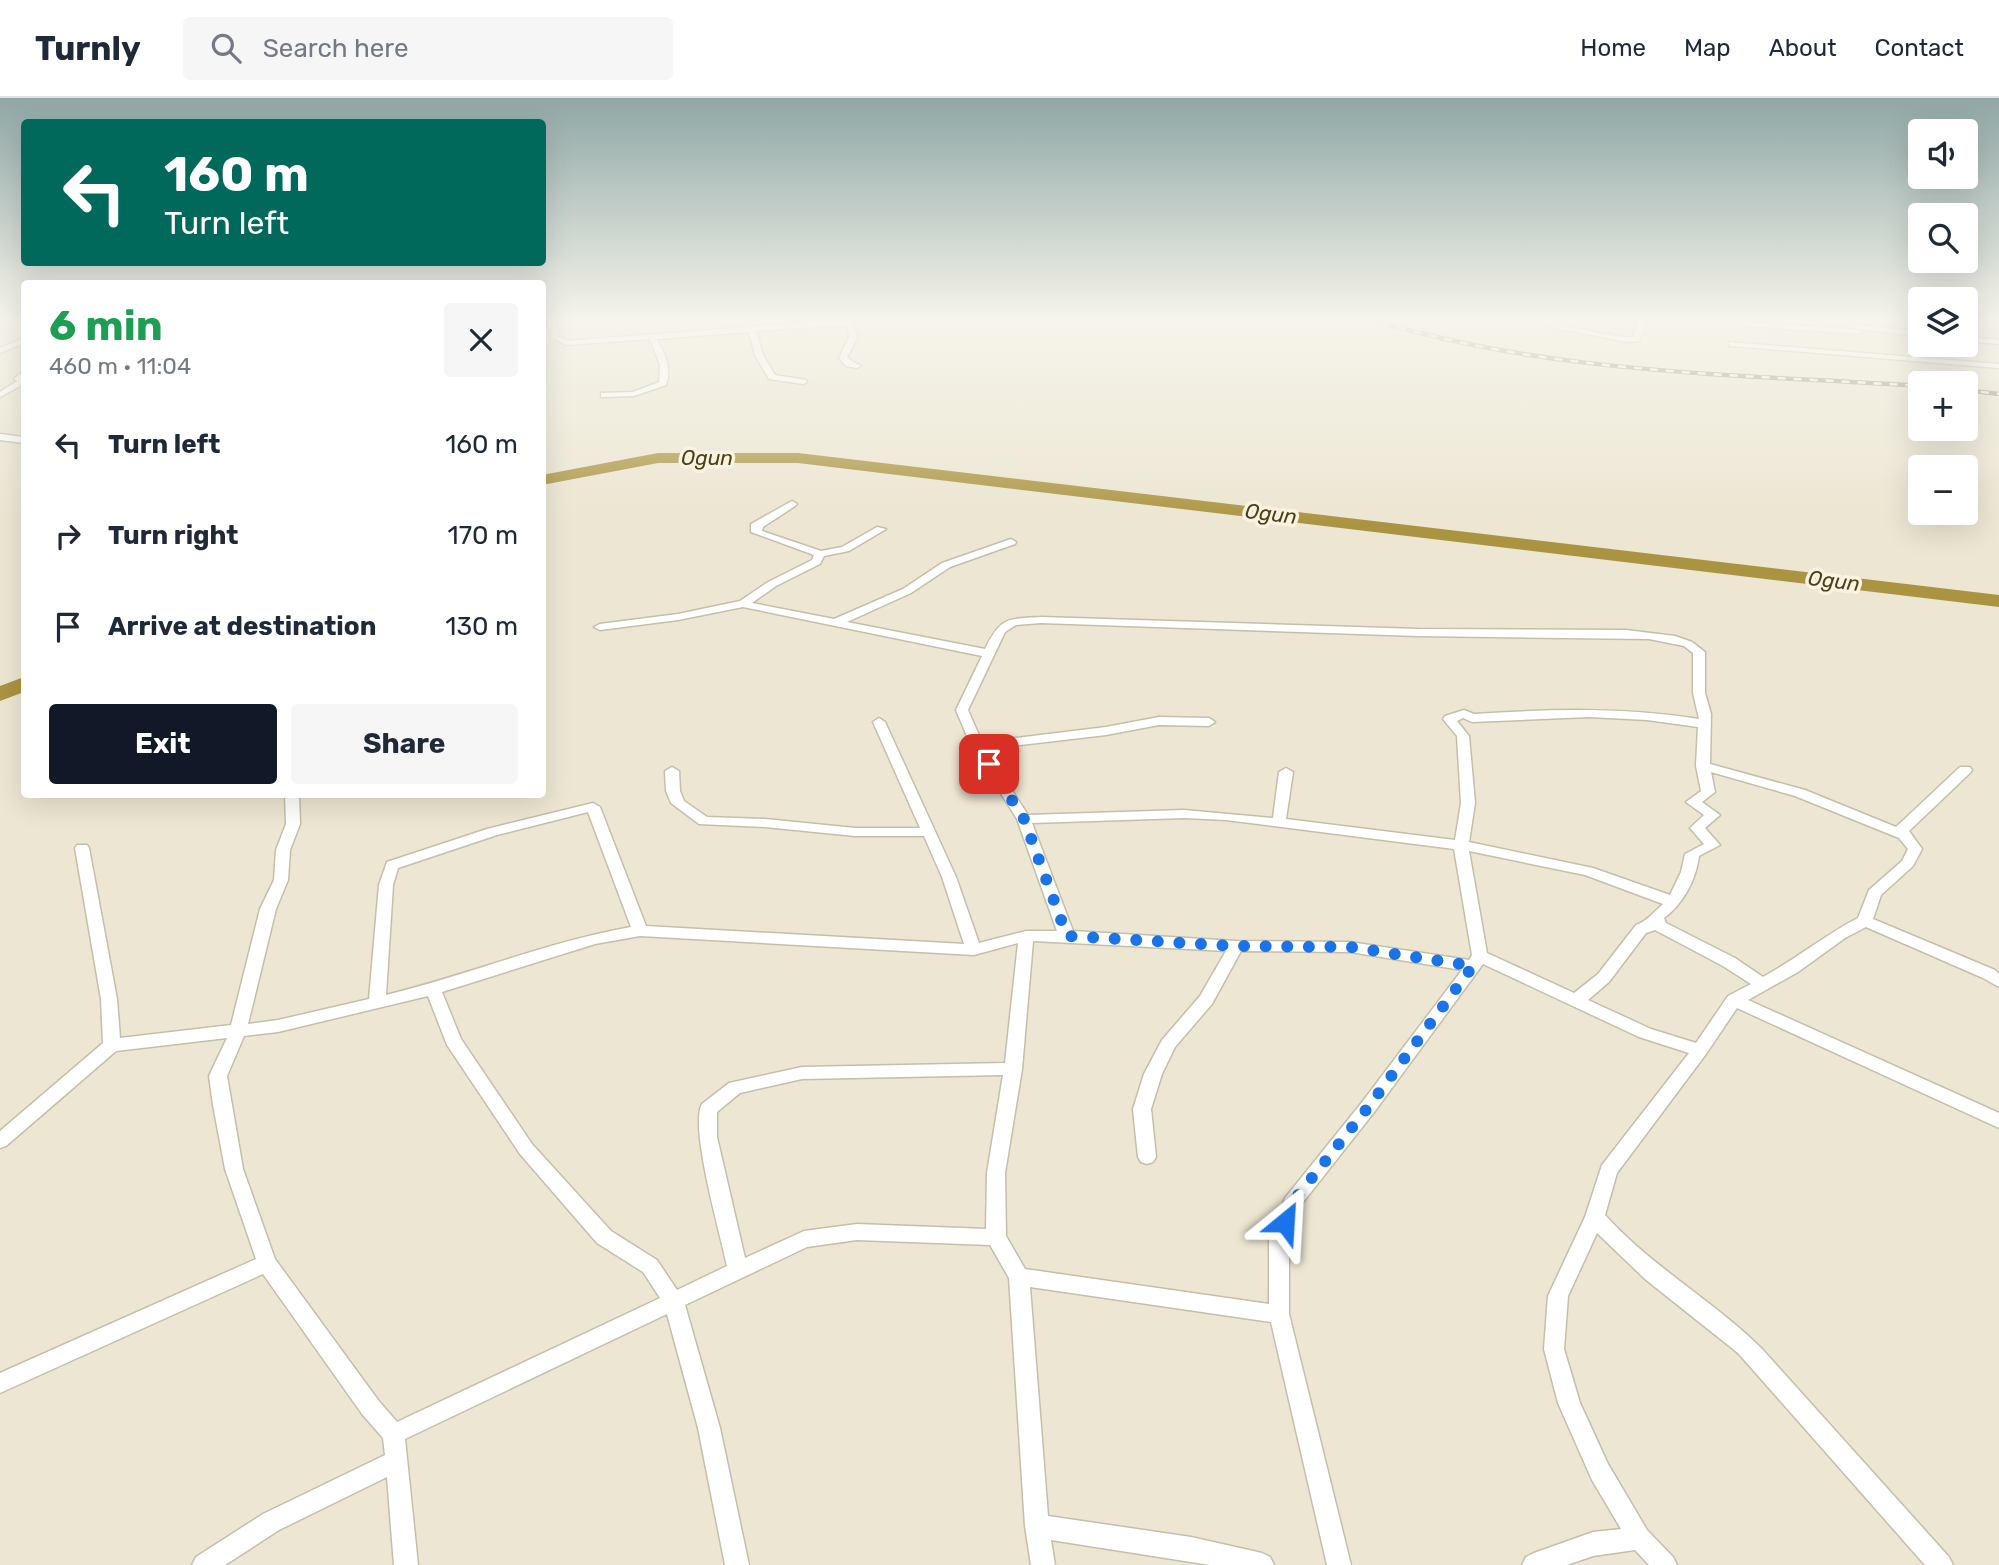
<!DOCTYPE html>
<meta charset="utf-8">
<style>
body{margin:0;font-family:Rubik,sans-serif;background:#f6f6f7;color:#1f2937;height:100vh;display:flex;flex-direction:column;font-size:26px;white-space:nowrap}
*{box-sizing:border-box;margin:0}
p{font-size:23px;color:#747a83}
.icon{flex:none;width:38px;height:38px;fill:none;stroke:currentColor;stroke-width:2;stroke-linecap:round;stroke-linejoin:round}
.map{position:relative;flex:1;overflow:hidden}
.drawer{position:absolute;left:21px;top:182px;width:525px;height:518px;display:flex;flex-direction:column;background:#fff;border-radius:7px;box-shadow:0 7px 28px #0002}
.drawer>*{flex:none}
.top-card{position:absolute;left:21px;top:21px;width:525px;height:147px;border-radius:7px;box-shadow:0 7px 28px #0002;background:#00695c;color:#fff;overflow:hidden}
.fabs{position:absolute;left:1908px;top:21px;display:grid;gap:14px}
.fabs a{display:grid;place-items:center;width:70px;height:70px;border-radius:7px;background:#fff;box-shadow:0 7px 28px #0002;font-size:35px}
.pin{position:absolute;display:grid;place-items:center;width:60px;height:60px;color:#fff;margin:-30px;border-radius:14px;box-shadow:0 4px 10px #0006}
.me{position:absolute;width:77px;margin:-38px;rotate:27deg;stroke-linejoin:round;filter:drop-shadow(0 0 5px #0008)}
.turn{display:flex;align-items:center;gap:24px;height:147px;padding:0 28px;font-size:32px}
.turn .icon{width:91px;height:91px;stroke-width:2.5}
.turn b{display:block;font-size:49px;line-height:60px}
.round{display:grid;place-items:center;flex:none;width:74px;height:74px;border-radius:7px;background:#f6f6f7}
.overview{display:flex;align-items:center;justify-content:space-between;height:119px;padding:0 28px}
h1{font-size:42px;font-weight:700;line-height:52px;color:#1e9e55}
.action{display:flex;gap:14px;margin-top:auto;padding:14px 28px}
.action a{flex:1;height:80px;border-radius:7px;background:#111827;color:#fff;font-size:28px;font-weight:700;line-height:80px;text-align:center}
.action a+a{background:#f6f6f7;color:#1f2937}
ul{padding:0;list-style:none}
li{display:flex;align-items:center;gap:21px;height:91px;padding:0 28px}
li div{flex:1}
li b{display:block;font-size:26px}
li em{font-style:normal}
header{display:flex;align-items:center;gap:42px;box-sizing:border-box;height:98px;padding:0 35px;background:#fff;border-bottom:2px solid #e0e1e3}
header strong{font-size:33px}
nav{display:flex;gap:38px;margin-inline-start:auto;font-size:24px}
.search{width:490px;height:63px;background:#f6f6f7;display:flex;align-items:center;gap:18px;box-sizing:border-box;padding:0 24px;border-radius:7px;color:#747a83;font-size:26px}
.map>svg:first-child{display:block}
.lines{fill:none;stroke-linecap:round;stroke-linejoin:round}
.river{fill:#ab9441;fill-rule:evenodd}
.minor-casing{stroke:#c4bfab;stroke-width:3}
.minor{fill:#fff;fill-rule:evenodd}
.rail-casing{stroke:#8f8b7d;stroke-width:4.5}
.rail{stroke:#f9f3df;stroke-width:2.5;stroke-dasharray:8;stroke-linecap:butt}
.route{stroke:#1a73e8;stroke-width:12;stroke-dasharray:0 21.6}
.labels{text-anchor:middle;stroke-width:7;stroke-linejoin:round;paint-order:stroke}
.far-water-label{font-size:21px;font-style:italic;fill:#4a401c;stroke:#f9f3df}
</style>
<header>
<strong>Turnly</strong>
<div class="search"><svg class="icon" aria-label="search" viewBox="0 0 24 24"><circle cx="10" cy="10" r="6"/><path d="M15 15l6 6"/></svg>Search here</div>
<nav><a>Home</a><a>Map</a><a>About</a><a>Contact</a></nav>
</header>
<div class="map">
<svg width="1999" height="1467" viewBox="0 0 1999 1467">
<rect width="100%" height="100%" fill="#ece6d2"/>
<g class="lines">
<path class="river" d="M658,355H798L1999,497V509L798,365H658L542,387V377Z
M24,579V594L0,603V588Z"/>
<defs>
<path id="minor" d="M548,220H556L558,238L567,243L865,220L853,226L857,239L847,260L861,268L857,270L846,268L839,260L849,239L848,229L845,227L756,233L763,257L775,277L806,282L807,284L803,286L769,281L755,257L749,234L656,241C665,254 672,271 666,287L634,298L604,299H601V295L633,294L659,284L660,267L651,244L649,241L566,247L550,239Z
M1634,220H1643L1646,223L1639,243L1627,244L1551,229L1555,227L1627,240L1633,239L1638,224Z
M1983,220H1999V223Z
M1750,224L1859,232L1863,234L1859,236L1747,228L1746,226Z
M1859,227L1920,234V238L1856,231L1855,229Z
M1965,239L1999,242V246L1965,243Z
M24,240V245L0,255V250Z
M1729,244L1999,266V270L1732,248H1729Z
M21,275H24V286L0,299V294L17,283L14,281Z
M0,336L24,339V345L0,342Z
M792,403L797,406L795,408L763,429L762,433L821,453L842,449L877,429L886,431L849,453L824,458L820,466L776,488L752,505L834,521L903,491L942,465L1011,441L1016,444L1015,446L950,469L911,495L847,524L985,551C1001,519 1007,521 1041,519L1418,531L1626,532L1675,538L1692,544L1705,554V595L1711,616L1710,666L1805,692L1896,729L1960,669H1970L1972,672L1970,675L1909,733L1922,751L1913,768L1881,797L1873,821L1995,872L1999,876V889L1983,880L1866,829L1845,840L1798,874L1748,902L1999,1015V1030L1737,910L1706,956L1617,1075L1605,1117C1652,1169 1714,1203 1763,1252L1949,1459L1953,1467H1925L1738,1255L1645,1181L1597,1135L1568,1198L1564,1251L1580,1305L1608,1366L1647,1432L1673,1459L1677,1467H1649L1635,1452L1593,1458L1567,1467H1522L1526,1459L1534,1455L1593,1434L1621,1431L1592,1382L1558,1305L1544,1251L1548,1198L1585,1119L1602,1067L1689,955L1639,939L1483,866L1375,1013L1300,1108L1289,1143V1216L1351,1467H1327L1271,1224L1030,1189L1048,1418L1191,1439L1262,1455L1270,1459L1274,1467H1210L1051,1442L1055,1467H1031L1025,1428L1009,1180L990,1147L857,1142L807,1149L685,1207L720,1330L749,1467H725L698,1330L667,1216L405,1341L418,1467H394L387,1379L279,1432L225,1467H192L196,1459L263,1416L385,1357L383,1340L362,1316L263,1176L0,1295V1275L256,1161L225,1071L213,1007L209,978L227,940L116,953L6,1048L0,1050V1033L103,945L101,901L75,750L77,747H87L89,750L117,901L120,940L231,927L260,811L274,782L276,752L286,726L285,696H299L300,726L290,752L288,782L276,811L248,926L278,922L369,901L379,787L387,764L487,731L593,705L600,709L646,828L964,846L942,779L924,738H855L765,729L699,726L671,705L666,693L665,673L672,669L679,673L680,693L684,703L707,719L765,721L855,730H920L873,624L879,620L885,624L956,779L979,845L1026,833H1057L1017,721L971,648L956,612L982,558L743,509L678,522L600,532L594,529L600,526L678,516L740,503L768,484L812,462L814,457L751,434V426ZM1041,525L1418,538L1649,541L1684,548L1693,555V595L1699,621C1624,609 1549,611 1474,616L1464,612L1445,618L1443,621L1457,638L1461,705L1455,742L1286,721L1293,674L1286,670L1279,674L1273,720L1184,712L1028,717L985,651L1106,637L1159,627L1209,628L1215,624L1209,620L1159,619L1106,629L982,644L968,612L1005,534L1016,527ZM1589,619L1647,622L1698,629L1696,668L1701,693L1686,704L1704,717L1690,730L1704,746L1685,756L1681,774L1670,797L1593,770L1469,744L1475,705L1469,638L1457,623L1463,620L1472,624ZM1711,674L1795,698L1899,740L1908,751L1902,763L1869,792L1858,820C1825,837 1796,861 1763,879L1735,860L1666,825L1664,820C1683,806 1696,782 1699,758L1720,747L1705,730L1720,717L1702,704L1715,694ZM588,714L631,829C547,844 468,877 386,897L393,787L398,770L497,737ZM1184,720L1226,722L1454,751L1472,857L1469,862L1350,844L1236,843L1073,833L1032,725ZM1469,753L1585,777L1663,806C1654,814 1646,824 1636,827L1598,876L1574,895L1487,855ZM1655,832L1723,868L1751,886L1728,898L1696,945L1651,931L1588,902L1609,884L1646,835ZM640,838L974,857L1018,845L1005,965L802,969L729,985L702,1006C689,1029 721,1138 727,1168L677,1192L657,1162L611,1133L532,1046L461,941L442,894L595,846ZM1033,843L1226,853L1200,898L1162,942L1144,976L1133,1011L1138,1059L1141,1064L1147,1066L1153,1064L1156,1059L1151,1011L1162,976L1175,949L1212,906L1241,853L1350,854L1462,872L1363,1003L1285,1100L1269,1143V1206L1025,1171L1006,1138L1005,1075L1022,971ZM428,898L447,947L520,1056L597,1145L643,1174L660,1200L397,1324L378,1302L275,1161L243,1071L227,978L244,938L278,934ZM1003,977L987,1075L986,1131L857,1126L804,1133L745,1160L717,1039V1014L740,995L802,981Z"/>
</defs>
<use href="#minor" class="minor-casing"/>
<use href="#minor" class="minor"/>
<defs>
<path id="rail" d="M1367,220C1545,276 1735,276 1920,288
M1965,292L1999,296"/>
</defs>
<use href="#rail" class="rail-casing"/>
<use href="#rail" class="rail"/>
</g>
<linearGradient id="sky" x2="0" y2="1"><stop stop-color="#8fa7a5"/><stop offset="0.52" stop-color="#f6f4eb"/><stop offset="1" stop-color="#f6f4eb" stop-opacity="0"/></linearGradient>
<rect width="1999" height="425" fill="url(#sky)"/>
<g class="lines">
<path class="route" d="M989,666L1024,721L1067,838L1236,848L1350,849L1473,868L1369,1008L1292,1105L1285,1124"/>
</g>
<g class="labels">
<g class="far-water-label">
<text x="707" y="367">Ogun</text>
<text transform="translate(1271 416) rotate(7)" y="7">Ogun</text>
<text transform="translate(1834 483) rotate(7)" y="7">Ogun</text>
</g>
</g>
</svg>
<div class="fabs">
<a><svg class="icon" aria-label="sound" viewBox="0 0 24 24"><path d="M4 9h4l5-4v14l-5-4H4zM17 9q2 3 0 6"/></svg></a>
<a><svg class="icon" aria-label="search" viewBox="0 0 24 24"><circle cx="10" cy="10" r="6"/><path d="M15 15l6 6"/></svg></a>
<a><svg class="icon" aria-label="layers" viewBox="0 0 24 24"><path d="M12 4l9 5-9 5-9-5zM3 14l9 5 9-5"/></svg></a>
<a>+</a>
<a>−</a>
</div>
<div class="pin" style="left:989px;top:666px;background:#d93025"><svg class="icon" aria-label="arrive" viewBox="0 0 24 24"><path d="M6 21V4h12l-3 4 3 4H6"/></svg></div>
<svg class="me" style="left:1285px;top:1124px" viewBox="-20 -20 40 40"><path d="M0-17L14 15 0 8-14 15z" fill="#1a73e8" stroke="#fff" stroke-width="4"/></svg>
<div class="top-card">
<div class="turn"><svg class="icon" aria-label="left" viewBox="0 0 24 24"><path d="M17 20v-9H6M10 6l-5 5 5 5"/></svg><div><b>160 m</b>Turn left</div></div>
</div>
<section class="drawer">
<div class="overview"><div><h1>6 min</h1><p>460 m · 11:04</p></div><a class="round"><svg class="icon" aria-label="close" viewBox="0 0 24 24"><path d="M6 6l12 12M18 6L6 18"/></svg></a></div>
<ul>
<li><svg class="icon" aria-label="left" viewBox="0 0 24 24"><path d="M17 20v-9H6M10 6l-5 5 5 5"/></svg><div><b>Turn left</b></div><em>160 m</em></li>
<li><svg class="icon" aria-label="right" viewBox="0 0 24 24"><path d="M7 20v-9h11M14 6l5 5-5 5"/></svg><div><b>Turn right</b></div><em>170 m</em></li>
<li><svg class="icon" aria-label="arrive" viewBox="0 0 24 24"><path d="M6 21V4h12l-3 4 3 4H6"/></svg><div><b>Arrive at destination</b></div><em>130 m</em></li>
</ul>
<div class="action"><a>Exit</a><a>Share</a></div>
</section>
</div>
